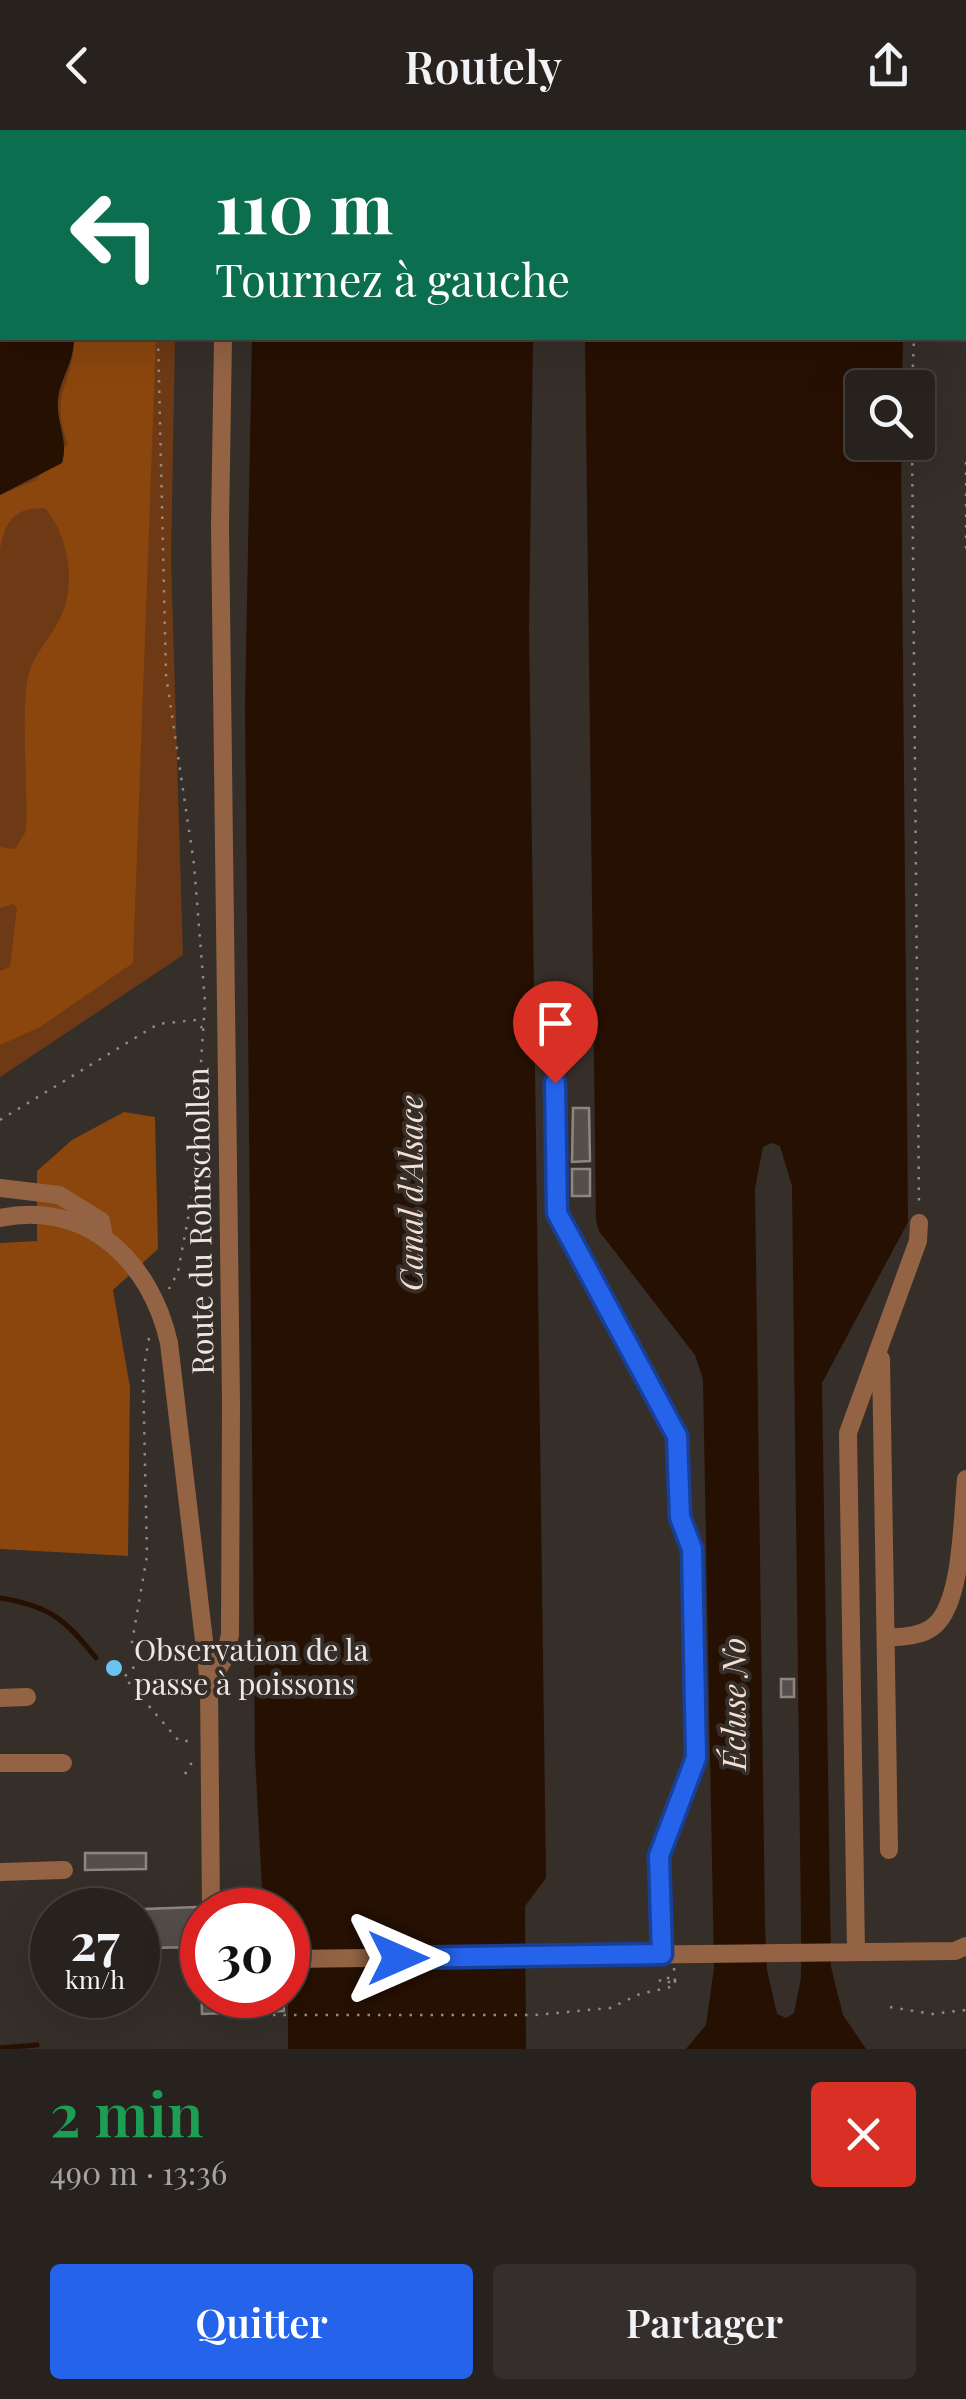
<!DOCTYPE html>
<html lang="fr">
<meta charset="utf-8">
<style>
body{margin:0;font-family:"Playfair Display",serif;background:#342f2c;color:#f1f3f6;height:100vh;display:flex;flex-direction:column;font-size:38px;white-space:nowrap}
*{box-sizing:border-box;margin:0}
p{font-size:32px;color:#a5a4a4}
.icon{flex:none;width:55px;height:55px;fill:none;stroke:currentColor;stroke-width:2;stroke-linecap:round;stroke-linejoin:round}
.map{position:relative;height:1919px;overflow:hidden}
.side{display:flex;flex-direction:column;background:#28221f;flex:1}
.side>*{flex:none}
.hud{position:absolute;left:0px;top:0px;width:968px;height:210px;box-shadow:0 10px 40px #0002,0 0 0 2px #443f3d;background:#0b6e4f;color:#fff;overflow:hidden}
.buttons{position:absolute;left:845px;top:240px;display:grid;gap:20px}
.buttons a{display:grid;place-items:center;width:90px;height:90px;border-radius:10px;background:#28221f;box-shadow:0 10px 40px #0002,0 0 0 2px #443f3d;font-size:50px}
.speed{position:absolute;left:30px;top:1758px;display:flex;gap:20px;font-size:50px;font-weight:700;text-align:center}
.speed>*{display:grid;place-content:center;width:130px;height:130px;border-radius:50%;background:#28221f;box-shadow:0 10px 40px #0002,0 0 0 2px #443f3d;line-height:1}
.speed small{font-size:25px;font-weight:400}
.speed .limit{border:15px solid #d22;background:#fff;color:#111}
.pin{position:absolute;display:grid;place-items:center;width:85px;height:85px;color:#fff;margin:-102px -42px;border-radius:50% 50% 50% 0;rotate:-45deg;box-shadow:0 0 10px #0007}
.pin .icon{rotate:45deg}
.me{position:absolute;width:110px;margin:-55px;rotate:90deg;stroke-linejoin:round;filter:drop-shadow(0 0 8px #0008)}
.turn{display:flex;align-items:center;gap:35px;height:210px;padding:0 50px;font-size:45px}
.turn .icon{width:130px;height:130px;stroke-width:2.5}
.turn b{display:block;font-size:70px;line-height:85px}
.round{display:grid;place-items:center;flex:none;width:105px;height:105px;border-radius:10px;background:#342f2c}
.head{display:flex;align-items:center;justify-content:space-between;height:170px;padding:0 50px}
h1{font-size:60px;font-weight:600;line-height:75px;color:#1e9e55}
.cta{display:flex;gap:20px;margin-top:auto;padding:20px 50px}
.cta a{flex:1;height:115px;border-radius:10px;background:#2563eb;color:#fff;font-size:40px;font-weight:600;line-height:115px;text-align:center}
.cta a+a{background:#342f2c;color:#f1f3f6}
header{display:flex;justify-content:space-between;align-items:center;height:130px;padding:0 50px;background:#28221f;font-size:45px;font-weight:600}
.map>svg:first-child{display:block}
.green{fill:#6d3a15}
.forest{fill:#8b460d}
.water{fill:#261002;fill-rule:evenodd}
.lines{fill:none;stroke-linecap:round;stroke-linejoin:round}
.stream{stroke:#261002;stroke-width:5}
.building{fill:#564e4a;stroke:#8e8681;stroke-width:2.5}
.path{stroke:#918b87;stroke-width:2.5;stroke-dasharray:2.5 8;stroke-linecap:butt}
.minor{stroke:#946344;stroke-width:18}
.path-bridge{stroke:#918b87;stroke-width:2.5;stroke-dasharray:2.5 8;stroke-linecap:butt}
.route-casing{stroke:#184099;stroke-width:25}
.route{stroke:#2563eb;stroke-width:18}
.poi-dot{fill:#6ac3f1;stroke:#352e29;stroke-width:4}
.labels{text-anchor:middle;stroke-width:8;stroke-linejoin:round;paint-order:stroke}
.street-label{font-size:30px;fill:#ece7e5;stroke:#352e29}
.poi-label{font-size:30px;fill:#ece7e5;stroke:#352e29;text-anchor:start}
.water-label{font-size:32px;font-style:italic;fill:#f5dfd3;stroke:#352e29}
</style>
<header><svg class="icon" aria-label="back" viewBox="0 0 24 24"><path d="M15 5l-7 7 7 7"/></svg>Routely<svg class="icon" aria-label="share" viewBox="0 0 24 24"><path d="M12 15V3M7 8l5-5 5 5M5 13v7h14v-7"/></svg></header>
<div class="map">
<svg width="966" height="1919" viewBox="0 0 966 1919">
<rect width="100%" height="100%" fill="#352e29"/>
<path class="green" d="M0,0H178L2,2V208H175L171,430L183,825L0,947Z"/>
<path class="forest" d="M74,208H156L133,833L40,897L0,915V841L10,837L17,778L13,774L0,778V717L15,719L26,701C28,655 22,608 26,562C29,527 42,521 57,494C78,459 70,408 45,378C15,377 5,391 0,419V365L36,350L68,314C48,262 74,255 74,208Z
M124,982L155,987L158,1119L113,1160L130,1257L128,1426L0,1419V1113L37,1111V1041L72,1010Z"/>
<path class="water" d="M261,0H908L261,2Z
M0,189L2,208H74C74,234 60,248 58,270C56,294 69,309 62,333L0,365Z
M252,208H533L529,499L546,1748L525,1776L526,1919H288V1780H278L262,1757L255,1626L245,576Z
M585,208H903L902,257L862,258V312L901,313L908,1092L822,1253L831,1837L843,1885L866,1919H686L706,1895L714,1838L703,1249L695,1225L599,1101L596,1090ZM771,1013L780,1016L792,1056L801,1793V1848L794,1883L786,1888L777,1884L767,1840L765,1797L755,1058L763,1017Z"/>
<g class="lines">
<path class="stream" d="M0,1468C50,1476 65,1489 96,1528
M0,1918L37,1915"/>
</g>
<path class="building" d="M573,978H589L590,1031L572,1032Z
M572,1039H590V1066H572Z
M781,1549H794V1567H781Z
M85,1723H146V1739L85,1740Z
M197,1777L198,1817L146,1818L145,1779Z
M201,1844L202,1865H283L284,1881L202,1884Z"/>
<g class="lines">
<path class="path" d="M171,2V0
M921,2V0
M158,208L166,545L194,734L205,872L192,1067L178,1142L169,1159
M912,258L914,208
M912,312L919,1076
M966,332V421
M0,990L158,894L196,890L202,898
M149,1208L143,1243L147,1426L131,1518L140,1531L124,1547L179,1611H194
M185,1644L192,1632
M890,1877L932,1884L966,1880
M273,1885H536L610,1878L640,1864L675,1856V1848H660V1852H675"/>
<path class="minor" d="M235,2V0
M555,953L557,1083L677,1306L680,1387L692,1419L696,1628L659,1725L662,1825
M0,1058L59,1065L101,1091L104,1107
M0,1088C88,1070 151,1132 169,1213L209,1553L211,1780
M881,1229L889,1720
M888,1507C902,1508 924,1505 934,1496C963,1472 962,1386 966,1349
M209,1553L224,1529L230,1505L231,1273L220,396L223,208
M0,1568L27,1567
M0,1633H63
M0,1742L64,1740
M856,1822L848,1303L918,1111L919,1093
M288,1829L955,1821L966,1816"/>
<path class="path-bridge" d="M674,1838L675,1852"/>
</g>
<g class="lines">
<defs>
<path id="route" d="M398,1828L662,1824L659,1726L696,1628L692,1419L680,1387L677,1306L557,1083L555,953"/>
</defs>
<use href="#route" class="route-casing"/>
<use href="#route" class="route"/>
</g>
<circle class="poi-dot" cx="114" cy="1538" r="10"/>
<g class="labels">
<g class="street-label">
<text transform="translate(201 1091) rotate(-91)" y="10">Route du Rohrschollen</text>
</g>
<g class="poi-label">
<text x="134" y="1531">Observation de la<tspan x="134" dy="34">passe à poissons</tspan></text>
</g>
<g class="water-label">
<text transform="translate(412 1063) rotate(-90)" y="11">Canal d'Alsace</text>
<text transform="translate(735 1574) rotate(-90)" y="11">Écluse No</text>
</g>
</g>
</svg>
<div class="buttons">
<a><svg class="icon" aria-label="search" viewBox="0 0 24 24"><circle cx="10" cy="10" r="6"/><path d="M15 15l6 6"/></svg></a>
</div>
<div class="speed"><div>27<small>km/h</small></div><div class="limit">30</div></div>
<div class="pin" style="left:555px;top:953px;background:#d93025"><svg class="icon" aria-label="arrive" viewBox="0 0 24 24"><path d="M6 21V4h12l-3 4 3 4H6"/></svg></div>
<svg class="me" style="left:398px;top:1828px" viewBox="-20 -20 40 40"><path d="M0-17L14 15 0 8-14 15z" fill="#2563eb" stroke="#fff" stroke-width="4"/></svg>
<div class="hud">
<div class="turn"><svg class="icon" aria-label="left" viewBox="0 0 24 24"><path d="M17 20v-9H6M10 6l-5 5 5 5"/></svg><div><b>110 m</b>Tournez à gauche</div></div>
</div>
</div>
<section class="side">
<div class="head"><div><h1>2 min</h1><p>490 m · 13:36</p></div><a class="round" style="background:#d93025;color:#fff"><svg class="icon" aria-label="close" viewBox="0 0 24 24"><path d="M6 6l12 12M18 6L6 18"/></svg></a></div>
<div class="cta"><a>Quitter</a><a>Partager</a></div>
</section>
